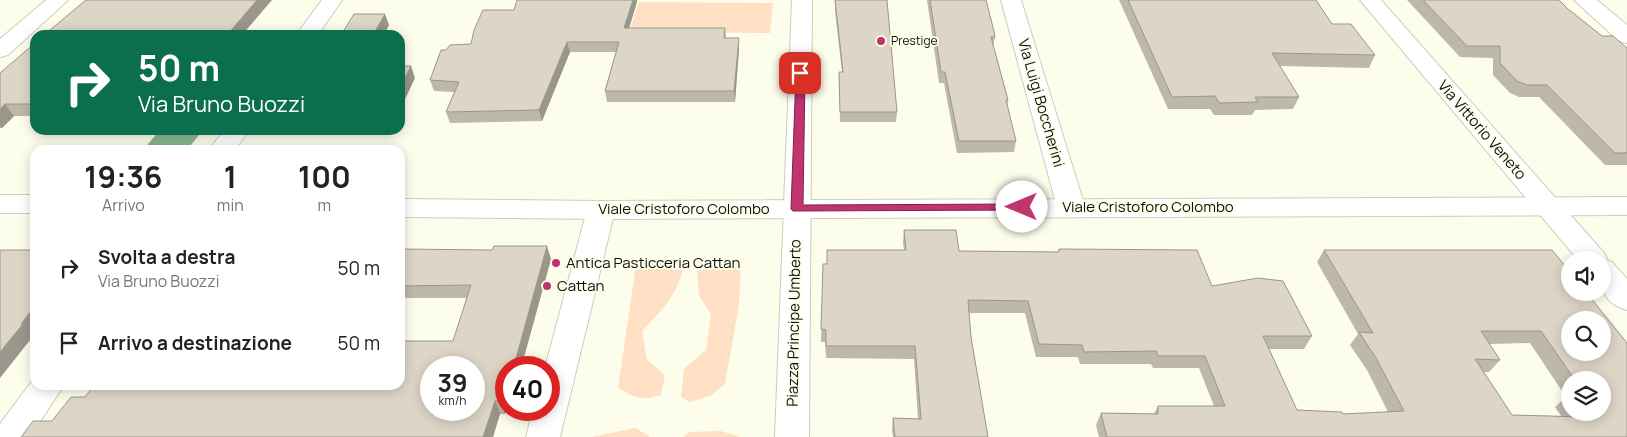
<!DOCTYPE html>
<html lang="it">
<style>
body{margin:0;font-family:Manrope,sans-serif;background:#f2f2f2;color:#222;height:100vh;display:flex;flex-direction:column;font-size:19px;white-space:nowrap}
*{box-sizing:border-box;margin:0}
p{font-size:16px;color:#767676}
.icon{flex:none;width:28px;height:28px;fill:none;stroke:currentColor;stroke-width:2;stroke-linecap:round;stroke-linejoin:round}
.map{position:relative;flex:1;overflow:hidden}
.sheet{position:absolute;left:30px;top:145px;width:375px;height:245px;display:flex;flex-direction:column;background:#fff;border-radius:15px;box-shadow:0 2px 12px #0003}
.sheet>*{flex:none}
.top-card{position:absolute;left:30px;top:30px;width:375px;height:105px;border-radius:15px;box-shadow:0 2px 12px #0003;background:#0b6e4f;color:#fff;overflow:hidden}
.buttons{position:absolute;left:1561px;top:251px;display:grid;gap:10px}
.buttons a{display:grid;place-items:center;width:50px;height:50px;border-radius:50%;background:#fff;box-shadow:0 2px 12px #0003;font-size:25px}
.speed{position:absolute;left:420px;top:356px;display:flex;gap:10px;font-size:25px;font-weight:700;text-align:center}
.speed>*{display:grid;place-content:center;width:65px;height:65px;border-radius:50%;background:#fff;box-shadow:0 2px 12px #0003;line-height:1}
.speed small{font-size:12px;font-weight:400}
.speed .limit{border:8px solid #d22;background:#fff;color:#111}
.pin{position:absolute;display:grid;place-items:center;width:42px;height:42px;color:#fff;margin:-21px;border-radius:10px;box-shadow:0 2px 8px #0006}
.me{position:absolute;width:55px;margin:-28px;rotate:270deg;stroke-linejoin:round;filter:drop-shadow(0 0 4px #0008)}
.turn{display:flex;align-items:center;gap:18px;height:105px;padding:0 25px;font-size:22px}
.turn .icon{width:65px;height:65px;stroke-width:2.5}
.turn b{display:block;font-size:35px;line-height:42px}
.eta{display:flex;justify-content:space-evenly;align-items:center;height:85px;text-align:center}
.eta b{font-size:30px;font-weight:700;line-height:35px}
ul{padding:0;list-style:none}
li{display:flex;align-items:center;gap:15px;height:75px;padding:0 25px}
li div{flex:1}
li b{display:block;font-size:19px}
li em{font-style:normal}
.map>svg:first-child{display:block}
.green{fill:#ffe0c5}
.water{fill:#89b68e}
.lines{fill:none;stroke-linecap:round;stroke-linejoin:round}
.minor-casing{stroke:#cdcdbc;stroke-width:2}
.tertiary-casing{stroke:#cdcdbc;stroke-width:2}
.minor{fill:#fff;fill-rule:evenodd}
.tertiary{fill:#fff;fill-rule:evenodd}
.wall{fill:#beb8aa;fill-rule:evenodd}
.shaded-wall{fill:#9b968b}
.building{fill:#ddd6c6;stroke:#9b968b;fill-rule:evenodd}
.route{fill:#c0356d;stroke:#7d2247}
.poi-dot{fill:#c0356d;stroke:#fdfdec;stroke-width:2}
.labels{text-anchor:middle;stroke-width:4;stroke-linejoin:round;paint-order:stroke}
.far-poi-label{font-size:12px;fill:#0f0f09;stroke:#fdfdec;text-anchor:start}
.street-label{font-size:15px;fill:#0f0f09;stroke:#fdfdec}
.poi-label{font-size:15px;fill:#0f0f09;stroke:#fdfdec;text-anchor:start}
</style>
<div class="map">
<svg width="1627" height="437" viewBox="0 0 1627 437">
<rect width="100%" height="100%" fill="#fdfdec"/>
<path class="green" d="M639,2L773,3L770,33L629,32Z
M637,259L683,261C683,290 661,311 642,331L647,360L665,375L661,395C642,401 635,398 618,388Z
M741,266L739,305L725,384L710,396L690,402L681,397L684,369L706,350L711,314L699,296L697,270Z
M636,428L650,437H591Z
M721,431L740,437H684L689,432Z"/>
<path class="water" d="M160,130H203L187,150H143Z"/>
<g class="lines">
<defs>
<path id="minor" d="M46,0H68L8,55L0,57V39Z
M322,0H342L318,35H296Z
M792,0H812L809,437H775Z
M1001,0H1021L1085,207L1081,214L1071,216L1061,214L1057,207Z
M1360,0H1381L1604,253L1608,261L1612,262L1627,279V310C1599,302 1602,284 1602,260H1578Z
M1574,0H1597L1627,25V43L1619,41Z
M224,130H249L235,150H209Z
M601,201L611,203L615,210L560,437H526L533,410H549V368H545L587,210L591,203Z
M35,377V385H64L30,437H0V424Z"/>
<path id="tertiary" d="M0,195H35V213H0Z
M1627,197V215L601,219L400,217V199L601,201Z"/>
</defs>
<use href="#minor" class="minor-casing"/>
<use href="#tertiary" class="tertiary-casing"/>
<use href="#minor" class="minor"/>
<use href="#tertiary" class="tertiary"/>
</g>
<path class="wall" d="M835,0L897,112L896,122H840L839,72H842L835,11Z
M927,0H986L995,37L993,46L1008,100L1007,107L1016,141L1014,152L957,153L944,83H939Z
M1119,0H1316L1332,24L1375,55L1369,68L1280,66L1299,97L1293,109L1255,110L1252,115H1214L1210,109H1168Z
M1407,0H1559L1568,9L1602,36L1627,48V165H1605L1539,97H1519L1510,93L1493,75V58L1460,57Z
M637,2L629,28H725L726,38H739V49L735,102H607L605,91L616,52H570L542,121L450,123L446,112L454,92L434,91L430,80L446,50L471,44L514,10Z
M35,43V116H14L2,128H0V73Z
M904,230L959,251L1058,252L1059,249L1212,286L1312,336L1304,349H1269L1297,410L1343,414L1388,412L1367,370L1350,345L1358,334L1317,262L1324,250H1552L1627,437H1099L1096,425L1101,413L1154,414L1158,406H1214L1199,368H1153L1151,364H1080L1078,357H1036L1025,313H969L971,337L988,437H893L892,430L893,418L918,419L914,359L826,358L825,342H821L823,264L904,250L903,243ZM1530,343L1566,397L1555,407L1561,416L1512,415L1484,372H1489L1500,360L1489,344ZM1570,380H1602V412H1570Z
M400,249L551,259L521,368H506L505,414H500L493,437H21L52,421L85,397L453,341L467,298H400Z"/>
<path class="shaded-wall" d="M257,0H272L242,35H227Z
M633,0H637V2L626,38L624,28Z
M385,14L389,25L384,35H373Z
M739,38V49L735,102L734,91Z
M567,42L570,52L542,121L539,110Z
M411,66L415,78L400,110V88Z
M5,104L14,116L2,128L0,126V109Z
M547,246L551,259L521,368H513Z
M35,306V331L33,333L34,335L0,378V352L21,324Z
M506,385L507,410L505,414L500,401Z
M495,401L500,414L493,437H483Z"/>
<path class="building" d="M86,0H257L227,35H44Z
M517,0H633L624,28H725L724,38H739L734,91H605L619,42H567L539,110L446,112L459,82L430,80L441,50H446L450,45L471,44L474,30L483,10H514Z
M835,0H887L897,112H840L839,72H843Z
M930,0H986L994,31L995,37H991L1008,100H1006L1016,141H959L945,72H941Z
M1128,0H1316L1332,24H1351L1375,55L1272,53L1299,97H1255L1258,102L1219,103L1215,96L1172,97Z
M1423,0H1559L1568,9L1602,36H1613L1627,48V153H1615L1547,85H1527L1517,81L1500,63V46H1467Z
M354,14H385L373,35H341Z
M35,43V104H5L0,109V73Z
M400,66H411L400,88Z
M904,230H956L959,251L1059,252V249L1197,250L1212,286L1258,278L1283,281L1312,336H1263L1297,410L1342,412L1343,414L1404,411L1376,358L1359,332L1373,333L1324,250H1552L1570,272V292H1586L1627,343V437H1107L1101,413L1158,414V406H1225L1205,356H1158L1156,351L1084,352L1082,345L1039,344L1028,301L968,300L971,337L988,437H895L893,418L921,419L915,346H826V330L821,329L823,264H827V250H906ZM1570,320H1602V352H1570ZM1481,331H1541L1575,380H1602V412H1579L1582,417L1512,415L1475,359L1500,360Z
M494,246H547L515,362L513,368H506V385L500,401H495L483,437H21L33,421H52L71,397H85L94,385H400V341H453L471,285L400,286V249L492,250ZM431,368H474V410H431Z
M0,250H35V306L21,324H23L0,352Z"/>
<path class="route" d="M800,70L805,73L803,205L1022,204L1026,205L1028,207L1026,210L793,211L791,209L796,73Z"/>
<g class="poi-dot">
<circle cx="881" cy="41" r="5"/>
<circle cx="556" cy="263" r="5"/>
<circle cx="547" cy="286" r="5"/>
</g>
<g class="labels">
<g class="far-poi-label">
<text x="891" y="45">Prestige</text>
</g>
<g class="street-label">
<text transform="translate(1041 103) rotate(74)" y="5">Via Luigi Boccherini</text>
<text transform="translate(1482 130) rotate(49)" y="5">Via Vittorio Veneto</text>
<text x="1148" y="212">Viale Cristoforo Colombo</text>
<text x="684" y="214">Viale Cristoforo Colombo</text>
<text transform="translate(794 323) rotate(-89)" y="5">Piazza Principe Umberto</text>
</g>
<g class="poi-label">
<text x="566" y="268">Antica Pasticceria Cattan</text>
<text x="557" y="291">Cattan</text>
</g>
</g>
</svg>
<div class="buttons">
<a><svg class="icon" aria-label="sound" viewBox="0 0 24 24"><path d="M4 9h4l5-4v14l-5-4H4zM17 9q2 3 0 6"/></svg></a>
<a><svg class="icon" aria-label="search" viewBox="0 0 24 24"><circle cx="10" cy="10" r="6"/><path d="M15 15l6 6"/></svg></a>
<a><svg class="icon" aria-label="layers" viewBox="0 0 24 24"><path d="M12 4l9 5-9 5-9-5zM3 14l9 5 9-5"/></svg></a>
</div>
<div class="speed"><div>39<small>km/h</small></div><div class="limit">40</div></div>
<div class="pin" style="left:800px;top:73px;background:#d93025"><svg class="icon" aria-label="arrive" viewBox="0 0 24 24"><path d="M6 21V4h12l-3 4 3 4H6"/></svg></div>
<svg class="me" style="left:1022px;top:207px" viewBox="-20 -20 40 40"><circle r="19" fill="#fff"/><path d="M0-13L10 11 0 6-10 11z" fill="#c0356d"/></svg>
<div class="top-card">
<div class="turn"><svg class="icon" aria-label="right" viewBox="0 0 24 24"><path d="M7 20v-9h11M14 6l5 5-5 5"/></svg><div><b>50 m</b>Via Bruno Buozzi</div></div>
</div>
<section class="sheet">
<div class="eta">
<div><b>19:36</b><p>Arrivo</p></div>
<div><b>1</b><p>min</p></div>
<div><b>100</b><p>m</p></div>
</div>
<ul>
<li><svg class="icon" aria-label="right" viewBox="0 0 24 24"><path d="M7 20v-9h11M14 6l5 5-5 5"/></svg><div><b>Svolta a destra</b><p>Via Bruno Buozzi</p></div><em>50 m</em></li>
<li><svg class="icon" aria-label="arrive" viewBox="0 0 24 24"><path d="M6 21V4h12l-3 4 3 4H6"/></svg><div><b>Arrivo a destinazione</b></div><em>50 m</em></li>
</ul>
</section>
</div>
